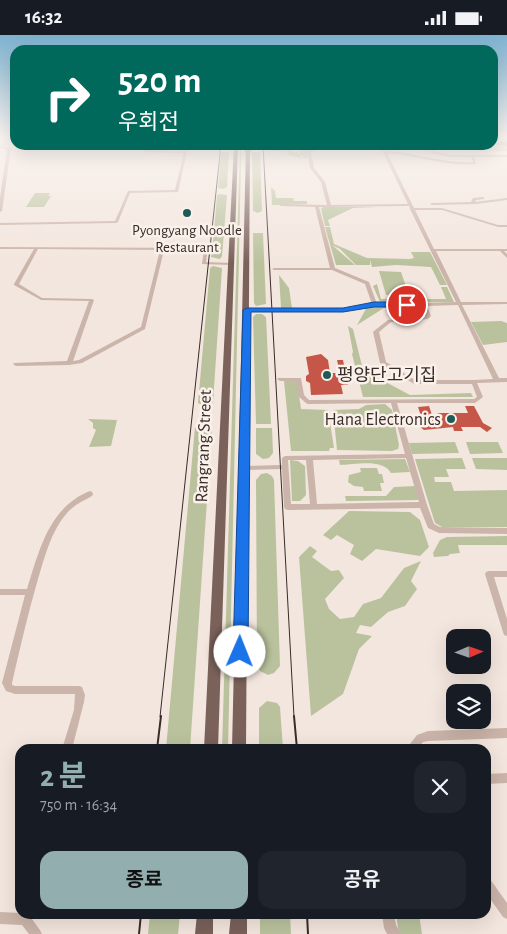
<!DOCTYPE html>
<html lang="ko">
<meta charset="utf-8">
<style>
body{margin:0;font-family:"Alegreya Sans","Noto Sans KR",sans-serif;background:#20242c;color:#f1f3f6;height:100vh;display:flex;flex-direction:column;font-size:19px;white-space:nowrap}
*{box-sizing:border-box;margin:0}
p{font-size:16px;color:#9ea1a6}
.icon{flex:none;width:28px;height:28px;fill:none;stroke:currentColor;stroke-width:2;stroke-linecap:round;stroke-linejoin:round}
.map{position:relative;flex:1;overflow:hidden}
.details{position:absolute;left:15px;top:709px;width:476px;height:175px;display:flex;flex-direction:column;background:#171b24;border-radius:15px;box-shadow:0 5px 20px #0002}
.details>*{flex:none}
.hud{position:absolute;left:10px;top:10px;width:488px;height:105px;border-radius:15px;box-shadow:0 5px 20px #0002;background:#00695c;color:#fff;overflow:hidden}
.needle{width:32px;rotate:88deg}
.buttons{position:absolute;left:446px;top:594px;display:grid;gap:10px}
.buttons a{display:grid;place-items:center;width:45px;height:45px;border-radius:10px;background:#171b24;box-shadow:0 5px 20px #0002;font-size:25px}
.pin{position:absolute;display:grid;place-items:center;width:42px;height:42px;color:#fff;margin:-21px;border:2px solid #fff;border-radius:50%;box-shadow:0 1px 5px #0007}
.me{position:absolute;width:55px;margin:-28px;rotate:1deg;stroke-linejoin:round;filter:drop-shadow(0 0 4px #0008)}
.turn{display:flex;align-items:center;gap:18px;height:105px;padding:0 25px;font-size:22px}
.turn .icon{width:65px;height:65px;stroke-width:2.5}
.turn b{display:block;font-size:35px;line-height:42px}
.round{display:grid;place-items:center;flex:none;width:52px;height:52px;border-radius:15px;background:#20242c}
.head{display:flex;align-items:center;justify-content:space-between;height:85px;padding:0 25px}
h1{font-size:30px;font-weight:700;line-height:38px;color:#92aeae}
.primary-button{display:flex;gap:10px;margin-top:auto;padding:10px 25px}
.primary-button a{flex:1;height:58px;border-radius:15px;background:#92aeae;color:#111;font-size:20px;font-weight:700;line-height:58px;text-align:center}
.primary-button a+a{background:#20242c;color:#f1f3f6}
.status{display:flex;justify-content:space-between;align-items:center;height:35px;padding:0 25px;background:#171b24;direction:ltr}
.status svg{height:14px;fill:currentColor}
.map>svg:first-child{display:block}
.green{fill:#bac29d}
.building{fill:#c65748}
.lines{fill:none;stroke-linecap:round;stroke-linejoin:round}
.minor{fill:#cbb4a9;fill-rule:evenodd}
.primary{fill:#7a615a;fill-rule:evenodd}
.trunk{fill:#6a534d;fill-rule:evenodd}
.tram-far1{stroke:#382c29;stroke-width:1}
.tram{stroke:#382c29;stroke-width:2}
.route{fill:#1a73e8;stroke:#114b97}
.poi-dot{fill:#1e5a56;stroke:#faf1ea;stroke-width:2}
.labels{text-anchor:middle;stroke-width:5;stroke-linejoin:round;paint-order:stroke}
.far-poi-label{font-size:15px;fill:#382c29;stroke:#faf1ea}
.poi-label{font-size:18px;fill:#382c29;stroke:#faf1ea;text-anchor:start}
.street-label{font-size:18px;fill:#382c29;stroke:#faf1ea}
</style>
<div class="status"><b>16:32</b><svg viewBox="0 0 49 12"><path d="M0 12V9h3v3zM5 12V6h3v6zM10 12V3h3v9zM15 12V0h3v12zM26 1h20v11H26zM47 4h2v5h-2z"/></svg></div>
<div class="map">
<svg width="507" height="899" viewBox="0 0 507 899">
<rect width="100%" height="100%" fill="#f3e6de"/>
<path class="green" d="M493,102H507V116L470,115L466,110H492Z
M240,110H241V127L228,714H222Z
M269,110H326L307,117V123H303V120H301L302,123L289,120L288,115H291L293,117L299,116L297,119H300L299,116L303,114L298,111L289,112L286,118L283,116H268Z
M221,117H229L227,152L223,154L218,153Z
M252,117H260L262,176L258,178L253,176Z
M271,152L275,156L276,163H293L294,166H307V169L272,170Z
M35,158H50L48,161H51L44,172H26Z
M220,159L227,160L224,196H214L217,160Z
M378,172L353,173L328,185L330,191H325L321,174L323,172Z
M325,192H330L334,209L367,223L410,224L414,223L411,217H430L447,250H440L431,232L396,230L372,232L370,225V230H356L340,214L332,210L355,230H336Z
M214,198H224L222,221L220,224L211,222Z
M253,198H263L266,269L256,271L254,268Z
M213,231L222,233L213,368L205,372L198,368L210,233Z
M379,236L401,237L409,260H386Z
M279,240L289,253L292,273H281Z
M377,249L381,264H446L441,252H447L454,267H380L373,251Z
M376,271H408L415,273H384L357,290L367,272Z
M256,279H262L266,282L271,389H256L253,282Z
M501,286L507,288V307L483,310L471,287Z
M348,291L353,294L363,335L410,360L471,358L473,362H363L352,319L353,317Z
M284,346H297L301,374L328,375L334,413H330L329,416H291Z
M385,369L392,375L399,410L398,414L392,416L337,415L333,375L359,374L366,370Z
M88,384L117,385L111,411L89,412L96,395L93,393V388Z
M195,392H212L190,714H166Z
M256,393H272L273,418L269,423L263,424L256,419Z
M455,407L459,418L412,419L409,408Z
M466,407H498L503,418L470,419Z
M462,423L466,434H446L449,442H434L435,447H451L454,456L507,455V492H442L435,488L415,424Z
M472,423H507V435L476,434Z
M405,424L410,437L391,438C382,423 355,430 340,430L339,425Z
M290,425L298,426L305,431L306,460L300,466H292Z
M360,433H377L379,439H382L384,448H380L382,456H364L363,452L354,451L348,447L349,440L361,437Z
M267,438L272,441L274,445L280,631L274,638L268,640L260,636L257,628L256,445L261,439Z
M415,451L419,465L346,466L345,461H386L394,452Z
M349,476L410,477L420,485L429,512L420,521L376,514L362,526L350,519L354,510L337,500L331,505L323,500Z
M507,501V510H458L460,518L450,519L448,521L434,522L433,518L440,505L447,502Z
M310,511L317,516L312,522L331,536L339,535L344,543L325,564L329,574L340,584L354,582L363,569L381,563L404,533L421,526L411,546L417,554L405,571L388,577L371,592L360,590L356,598L372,601L359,614L343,659L311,681L299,522Z
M267,666L277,668L280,672L283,714H259V673Z
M150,879H180L178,899H148Z
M260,879H290L291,899H260Z
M396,879H419L422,899H399Z"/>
<path class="building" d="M321,319L328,325L330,338H340L337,325H343L348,350H341L343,359L311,360L310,348L306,346V341L309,339L306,322Z
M429,371L433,383L438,378H468L465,371H474L483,388L492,393L487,397L480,392H461L463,396H454L453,392L424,395L420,392L423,387L418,372Z"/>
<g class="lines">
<path class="minor" d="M145,110H149L147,115L187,116L178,157L130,158L118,187L116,188L0,190V188L115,186L128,156L175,155L184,118L145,117L143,116Z
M328,110L412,111L450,120H507V122H474L476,129C446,132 417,120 387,118L414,173H442L498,190H507V192H498L442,175H415L434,214H507V216H504L507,219V223L500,216H436L461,267H507V269L462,270L499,343H507V347L477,348L483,362L475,368H397L427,470L434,489L440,492L507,493V499L439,498L428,493L420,473L288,475L285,474L284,472L282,434L243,435L240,433L243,431L282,430V423L285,421L405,419L391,368L308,369L306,368L298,361L296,346H280L277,344L278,343H301L304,360L309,365L474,364L477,362L472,349H414L380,328L373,297L374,296L388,285L425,282V281L422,271H375L343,276H247L245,275L247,274H343L372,269L365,249L332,235H274L272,234L274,233H330L315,172L281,171L279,170L281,169L327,170L321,147L310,133L307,117ZM328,112L381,113L408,169L331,170L325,147L314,133L311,117ZM384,113H412L450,122H471L473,127C443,129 415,117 386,116ZM409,171L410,174L456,267L377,269L369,247L335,233L319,172ZM458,270L493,344L474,345H415L386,327L379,297L391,287L428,284L431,281L427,271ZM406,423L419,467L317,469L313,425ZM288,425H306L310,469H291Z
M460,110H464L465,111L463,112Z
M0,111L11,113L2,176L0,177V163L7,114L0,113Z
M483,162H484V164L476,165L475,167L507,163V165L476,169L432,170L430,169L432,168L471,167L473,163Z
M0,212L206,213L208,214L206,227L231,228L233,229L231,230L202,229L204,215H164L145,294L82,328L69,330L16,331L13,329L14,328L67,326L89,266L41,265L14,250V249L34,214H0ZM38,214L160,215L141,292L79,325L73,326L94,265L92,264L42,263L19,249Z
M90,456L92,457L93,459L92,461C83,466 74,470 67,478C51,496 45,521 38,544C28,578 20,613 12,648V650L15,651H79L82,652L85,660L84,667L72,714H62L74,675L75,659H15L6,656L2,648L25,560H0V554H27C39,516 49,472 90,456Z
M489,536H507V542H494L507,584V601L504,600L503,597L485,539L486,537Z
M507,693V703L428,706L423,707L417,714H406L417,700L428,696Z
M507,738V748L486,749V739Z
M486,842L490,844L507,868V884L503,882L486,858Z
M0,877L20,878L29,880L40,895L42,899H29L22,890L0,889Z
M382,879H394L396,890L401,899H387L384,893Z"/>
<path class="primary" d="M234,110H238L218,714H204Z
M246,110H250L246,714H232Z
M197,879H213V899H195Z
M231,879H247V899H229Z"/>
<path class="trunk" d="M492,106L507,107V111L492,109Z
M227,110H234L239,113L234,114Z
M253,110H260L249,117H245V115Z"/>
<path class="tram-far1" d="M263,110L294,682
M160,682L221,110"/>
<path class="tram" d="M294,681L297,714
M157,714L161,681
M307,879L308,899
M139,899L141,879"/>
</g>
<linearGradient id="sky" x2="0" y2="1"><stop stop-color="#7db2d0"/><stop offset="0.45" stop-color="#faf4f0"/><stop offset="1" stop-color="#faf4f0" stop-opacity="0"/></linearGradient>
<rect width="507" height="228" fill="url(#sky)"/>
<path class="route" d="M374,267H407L411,270L407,272H374L343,277H251L248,617L245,621L240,623L235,621L233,617L243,275L247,273H343Z"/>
<g class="poi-dot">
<circle cx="187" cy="178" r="5"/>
<circle cx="327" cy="340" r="5"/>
<circle cx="451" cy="384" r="5"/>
</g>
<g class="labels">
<g class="far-poi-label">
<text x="187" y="200">Pyongyang Noodle<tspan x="187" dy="17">Restaurant</tspan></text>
</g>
<g class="poi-label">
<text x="337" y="346">평양단고기집</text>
<text x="441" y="390" text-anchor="end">Hana Electronics</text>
</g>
<g class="street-label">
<text transform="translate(203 411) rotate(-88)" y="6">Rangrang Street</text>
</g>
</g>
</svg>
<div class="buttons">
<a><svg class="needle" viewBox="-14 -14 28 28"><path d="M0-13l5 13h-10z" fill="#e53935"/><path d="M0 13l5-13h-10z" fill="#9ea1a6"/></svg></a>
<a><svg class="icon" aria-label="layers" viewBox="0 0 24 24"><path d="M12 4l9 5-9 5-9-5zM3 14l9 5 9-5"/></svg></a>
</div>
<div class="pin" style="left:407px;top:270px;background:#d93025"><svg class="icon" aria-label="arrive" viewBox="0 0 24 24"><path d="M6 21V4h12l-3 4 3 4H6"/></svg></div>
<svg class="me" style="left:240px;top:617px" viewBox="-20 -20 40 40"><circle r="19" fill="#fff"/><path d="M0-13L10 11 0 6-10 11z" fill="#1a73e8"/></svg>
<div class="hud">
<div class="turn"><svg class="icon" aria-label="right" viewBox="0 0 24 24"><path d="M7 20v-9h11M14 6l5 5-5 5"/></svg><div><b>520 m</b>우회전</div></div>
</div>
<section class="details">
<div class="head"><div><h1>2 분</h1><p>750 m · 16:34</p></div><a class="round"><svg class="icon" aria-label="close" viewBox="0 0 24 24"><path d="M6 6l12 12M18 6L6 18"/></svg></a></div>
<div class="primary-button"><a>종료</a><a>공유</a></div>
</section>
</div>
